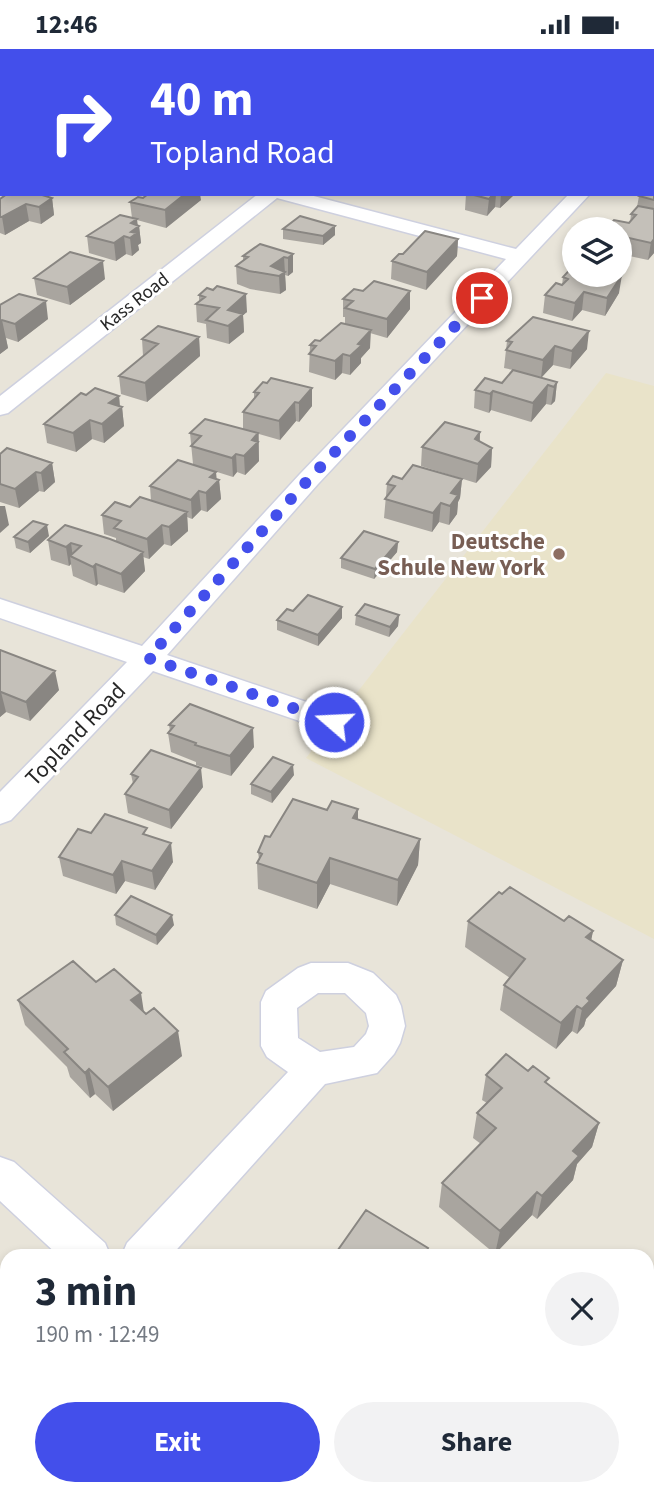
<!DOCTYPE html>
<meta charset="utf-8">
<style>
body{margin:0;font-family:"Source Sans 3",sans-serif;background:#f2f2f3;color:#1f2937;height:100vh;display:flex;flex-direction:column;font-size:26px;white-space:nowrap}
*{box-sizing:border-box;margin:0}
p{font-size:23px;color:#747a83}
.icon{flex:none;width:38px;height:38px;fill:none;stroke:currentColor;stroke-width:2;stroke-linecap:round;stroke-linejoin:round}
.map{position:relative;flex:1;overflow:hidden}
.panel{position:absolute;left:0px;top:1200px;width:654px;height:247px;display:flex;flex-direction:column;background:#fff;border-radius:21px 21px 0 0;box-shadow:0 4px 10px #0003}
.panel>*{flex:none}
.top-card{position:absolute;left:0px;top:0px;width:654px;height:147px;box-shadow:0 4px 10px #0003;background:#434feb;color:#fff;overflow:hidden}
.controls{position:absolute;left:562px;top:168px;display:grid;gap:14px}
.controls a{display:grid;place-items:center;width:70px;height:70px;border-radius:50%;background:#fff;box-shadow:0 4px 10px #0003;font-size:35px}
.pin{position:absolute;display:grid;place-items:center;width:60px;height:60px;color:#fff;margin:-30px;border:4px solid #fff;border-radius:50%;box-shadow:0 2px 7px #0007}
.me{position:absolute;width:77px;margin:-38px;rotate:289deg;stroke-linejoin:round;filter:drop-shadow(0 0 5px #0008)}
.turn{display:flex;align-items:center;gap:24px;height:147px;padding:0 35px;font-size:32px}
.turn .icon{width:91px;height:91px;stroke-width:2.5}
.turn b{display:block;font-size:49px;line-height:60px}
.round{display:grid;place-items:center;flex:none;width:74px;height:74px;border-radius:37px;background:#f2f2f3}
.overview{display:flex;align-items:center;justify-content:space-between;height:119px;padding:0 35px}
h1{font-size:42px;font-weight:700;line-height:52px}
.button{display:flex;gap:14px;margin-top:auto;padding:14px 35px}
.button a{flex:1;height:80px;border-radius:42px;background:#434feb;color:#fff;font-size:28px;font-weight:700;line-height:80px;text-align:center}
.button a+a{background:#f2f2f3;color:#1f2937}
.status{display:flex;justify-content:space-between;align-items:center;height:49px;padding:0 35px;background:#fff;direction:ltr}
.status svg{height:19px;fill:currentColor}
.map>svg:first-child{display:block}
.education{fill:#e9e3c9}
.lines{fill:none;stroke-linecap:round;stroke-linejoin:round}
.minor-casing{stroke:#ced0df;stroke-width:3}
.minor{fill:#fff;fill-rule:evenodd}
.wall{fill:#a9a59f}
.shaded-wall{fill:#898682}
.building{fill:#c4c0b9;stroke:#898682;stroke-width:2}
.route{stroke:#434feb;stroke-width:12;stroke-dasharray:0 21.6}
.education-dot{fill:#8d6e63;stroke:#fff;stroke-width:2.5}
.labels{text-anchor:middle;stroke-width:6;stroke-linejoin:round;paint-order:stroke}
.far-street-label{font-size:19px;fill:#272727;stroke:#fff}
.education-label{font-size:23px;font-weight:bold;fill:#785e54;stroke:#fff;text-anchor:end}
.street-label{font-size:23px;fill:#272727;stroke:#fff}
</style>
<div class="status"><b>12:46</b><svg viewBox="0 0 49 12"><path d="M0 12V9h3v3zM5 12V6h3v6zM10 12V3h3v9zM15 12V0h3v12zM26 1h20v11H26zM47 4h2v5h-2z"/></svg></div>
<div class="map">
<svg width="654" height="1446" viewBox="0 0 654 1446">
<rect width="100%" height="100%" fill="#e8e4d9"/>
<path class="education" d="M606,324L654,337V890L306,709Z"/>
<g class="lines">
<defs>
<path id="minor" d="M160,0H184L185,2H161Z
M447,0H464L446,2Z
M0,69H2V79H0Z
M653,102L654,103V115L653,114Z
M2,114V127L0,128V115Z
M258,145H306L516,200L569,145H590L318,435L167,606L345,666L349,673L345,680L334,684L323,680L153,622L11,771L0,775V743L127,613L0,569V550L142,597L300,425L506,210L277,149L8,364L0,366V347Z
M311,914H348L373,924L396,946L401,957L405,977L400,994L394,1005L377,1024L325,1035L170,1208H121L127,1194L288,1023L267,1008L261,997V953L266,942L298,919ZM318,944H345L366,964L369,977L366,985L354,998L320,1003L298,989L297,959Z
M0,1108L14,1113L105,1194L111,1208H60L0,1152Z
M0,1340L7,1342V1386L0,1384Z
M15,1440H61V1446H15Z"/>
</defs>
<use href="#minor" class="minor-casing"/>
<use href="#minor" class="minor"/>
</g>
<path class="wall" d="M5,0H34L30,2H12Z
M225,0H300L297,2L291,1L290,2H225Z
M333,0H405L403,2H340Z
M616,0H654V16L653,17V2H615Z
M654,125V204L648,211L620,205V180L630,174L631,165L637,158L639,147L653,145Z
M466,145H521L518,147L515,145L500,159L495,158L487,167L465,161Z
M52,149L54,166L41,175L29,172L5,186L0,184V150Z
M143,149L201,151L166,179L137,171V176L139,177L141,194L138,196L139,201L132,207L126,205L116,212L89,204L87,187L132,169L130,153Z
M283,180L335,186L323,196L283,190Z
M458,190L457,207L426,241L391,230L392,212Z
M293,205V223L288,227L285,226L286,241L280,245L250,240L237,235L236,217L243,212V207Z
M563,228L619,244L605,267L582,261L572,272L543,264L545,246L562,236Z
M34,229L105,230L70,256L37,246Z
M199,246L247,263L243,266L244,283L229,295L207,289L206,275L197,273L196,255L199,252Z
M343,250L410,260L387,289L370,284V299L361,309V314L350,326L342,324L335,331L309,323L310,296L320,292L345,275V268H343Z
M0,256L48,270L18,293L6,289L8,299L0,305Z
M199,288L200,307L147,353L121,345L119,327L143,307L142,290Z
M507,292L587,300L570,320L553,316L541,329L557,333L555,352L551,356L546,355L531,373L491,361L489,364L474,359L475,341L502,334L513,321L504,319Z
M254,343L312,357L299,373L296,372L280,391L259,385V412L245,426L237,423L233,428L195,416L219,431L221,450L207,463L201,461L192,470L187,468L188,482L171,497L164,495L149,510L143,508L145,522L124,544L98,535L96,537L73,527L71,515L69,517L51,511L48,491L116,492V489L104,485L102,466L151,452L150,437L193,415L190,384L243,380V363L254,350Z
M86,346L119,347L120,358H122L124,377L104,394L92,390L76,403L47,394L44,375Z
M480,383V393L492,399L491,418L476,434L421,417L422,398Z
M0,405L52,414L55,433L44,443L39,442L19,459L0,453Z
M402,430H462L460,449L458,453L457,465L449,476L439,473L432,483L384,469L387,435Z
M49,487L30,504L16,499L14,488Z
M398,493L397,503L374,530L341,519V509Z
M293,562L342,569L318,597L277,581V571Z
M356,566H399L398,577L389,588L355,576Z
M0,601L59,641L30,672L6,663L0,668Z
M169,676L254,698L231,727L196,716V713L171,703L168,684L170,682Z
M131,725L203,738L171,780L128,764L125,745L133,735Z
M294,726L272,754L251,745V735Z
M358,770L420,790L418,816L397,857L330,835L317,860L258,840L257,814L259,810L258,803L270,788Z
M91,784L148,786L173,813L155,841L125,832L116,845L63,827L59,808Z
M502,845L564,872L593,882L591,891L623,911L616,937L586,970L584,977L577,985L572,982L556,1000L500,961L504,936L510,929L465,898L468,872Z
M115,866L174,876L157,896L116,876Z
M96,933L144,963L182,1007L113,1062L95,1045L90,1049L70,1028L67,1018L25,976L18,951Z
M486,1026L548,1035L599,1074L592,1098L577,1115L573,1131L537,1170L532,1166L495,1205L439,1158L442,1134L481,1095L473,1089L477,1064L487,1054L482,1051Z"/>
<path class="shaded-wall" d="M121,0H131V2H118Z
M387,0H397V2H385Z
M653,2H654V16L653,17Z
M185,145H200L201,151L166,179L165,161Z
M493,145H496L495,158L487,167L489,150Z
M501,145H515L500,159Z
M52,149L54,166L41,175L39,158Z
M26,155L29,172L5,186L2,168Z
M137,170L138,178L139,177L141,194L138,196L139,201L132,207L130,189L131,174Z
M335,177V186L323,196V187Z
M654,180V204L648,211L653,181Z
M124,187L126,205L116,212L114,194Z
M458,190L457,207L426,241L427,223Z
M293,205V223L288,227V209Z
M284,208L286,241L280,245L279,227L271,217Z
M103,212L105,230L70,256L67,238Z
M622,226L619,244L605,267L607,249Z
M410,242V260L387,289V270Z
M584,243L582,261L572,272L575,254Z
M246,245L247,263L243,266L244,283L229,295L228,261Z
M46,252L48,270L18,293L15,275Z
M2,271L8,299L0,305V272Z
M371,281L370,299L361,309V314L350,326V307L358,295Z
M589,282L587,300L570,320L572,302Z
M199,288L200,307L147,353L145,334Z
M555,297L553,316L541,329L543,311Z
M343,305L342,324L335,331V312Z
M557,333L555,352L551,356L554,338Z
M548,336L546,355L531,373L533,354Z
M312,339V357L299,373V354Z
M493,342L491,361L489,364L490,345Z
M119,347L120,360L122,358L124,377L104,394L102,375L109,354Z
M295,353L296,372L280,391L279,372Z
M90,371L92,390L76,403L73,384Z
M480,383L479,402L475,390Z
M258,384L259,412L245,426L244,407L252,391Z
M492,399L491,418L476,434L478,415Z
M236,405L237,423L233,428L232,409Z
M52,414L55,433L44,443L41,424Z
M36,423L39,442L19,459L15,440Z
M216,423L217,433L219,431L221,450L207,463L206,444L210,428Z
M462,430L460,449L458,453L457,465L449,476L451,444Z
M199,442L201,461L192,470L191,451Z
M441,454L439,473L432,483L433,464Z
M0,457H5L9,476L0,484Z
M187,463L188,482L171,497L169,478Z
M47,476L49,487L30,504L28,493Z
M162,476L164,495L149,510L147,490Z
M398,493L397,503L374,530L375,520Z
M71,494L73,509L70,507L71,515L69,517L66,498Z
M143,503L145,522L124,544L121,525Z
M96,515L98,535L96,537L93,518Z
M342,558V569L318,597V586Z
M399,566L398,577L389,588L390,578Z
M55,622L59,641L30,672L26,653Z
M1,643L6,663L0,668V644Z
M253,679L254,698L231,727L230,707Z
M293,716L294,726L272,754L271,743Z
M201,719L203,738L171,780L169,761Z
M358,760V786L353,769Z
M420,790L418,816L397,857L398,831Z
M171,794L173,813L155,841L152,822Z
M330,809V835L317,860V834Z
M122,812L125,832L116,845L113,826Z
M172,866L174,876L157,896L156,886Z
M593,882L588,907L586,888Z
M623,911L616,937L586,970L584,977L577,985L582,960L587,949Z
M141,944L145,970L131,951Z
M577,957L572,982L556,1000L561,974Z
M178,982L182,1007L113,1062L108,1038Z
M89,1020L95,1045L90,1049L85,1024Z
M599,1074L592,1098L577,1115L573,1131L537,1170L542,1147L573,1102Z
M537,1143L532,1166L495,1205L500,1182Z
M428,1199L427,1208H422Z
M326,1440H330V1446H322Z"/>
<path class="building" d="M77,0H121L118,2H74Z
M225,0H265L263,2H228L229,1Z
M345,0H387L385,2H352Z
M627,0H654V2H632Z
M654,125V151L639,147L641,145H653V127Z
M7,145H39L52,149L39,158L26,155L2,168H0V150Z
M148,145H185L165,161L130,153L138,148L143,149Z
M470,145H493L489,150Z
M638,157L654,160V190L651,194L620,187V180H606L614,171L629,174L636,166L631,165Z
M120,166L137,170L131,174L139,177L131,183L137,184L130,189L124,187L114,194L87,187Z
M300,167L335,177L323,187L283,180Z
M425,182L458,190L427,223L392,212L399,205H403Z
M260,195L293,205L288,209L284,208L271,217L285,223L279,227L249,222L236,217L248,208L243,207Z
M70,203L103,212L67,238L34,229Z
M574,216V226H622L607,249L584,243L575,254L545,246L556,234L562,236L568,230L563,228Z
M374,232L410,242L387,270L345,259L353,252L343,250L354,240L363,242Z
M217,237L246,245L228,261L243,265L228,277L206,271L219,259L196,255L205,248L199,246L207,239L213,241Z
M19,245L46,252L15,275L2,271L0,272V256Z
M533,268L589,282L572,302L555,297L543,311L506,301L512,293L507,292Z
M341,274L371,281L358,295L362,296L350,307L343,305L335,312L309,305L316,297L310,296L315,291L320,292Z
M158,277L199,288L145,334L119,327L158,295L142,290Z
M513,321L557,333L554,338L548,336L533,354L493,342L490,345L475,341L485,329L502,334Z
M271,329L312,339L299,354L295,353L279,372L243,363L259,344L254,343L263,333L267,334Z
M95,339L119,347L109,354L122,358L102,375L90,371L73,384L44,375L81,344L86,346Z
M205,370L258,384L252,391L258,393L244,407L236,405L232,409L191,397L201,387L190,384Z
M445,373L480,383L475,390L492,399L478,415L422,398Z
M7,399L52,414L41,424L36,423L15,440L0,435V405Z
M178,411L216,423L210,428L219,431L206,444L199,442L191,451L150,437Z
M413,416L462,430L451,444L458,446L450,457L441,454L433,464L385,450L395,437L387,435L393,427L402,430Z
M140,448L187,463L169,478L162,476L147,490L114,479L121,472L102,466L115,453L130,458Z
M33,472L47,476L28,493L14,488Z
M65,476L110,490L143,503L121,525L96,515L93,518L70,507L81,497L71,494L66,498L48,491Z
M364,482L398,493L375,520L341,509Z
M308,546L342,558L318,586L277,571L287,560L293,562Z
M365,555L399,566L390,578L356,566Z
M0,601L55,622L26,653L1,643L0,644Z
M190,655L253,679L230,707L195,696L196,694L168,684L174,677L169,676Z
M151,701L201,719L169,761L125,745L138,728L131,725Z
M273,708L293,716L271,743L251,735Z
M293,750L327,761L332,752L358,760L353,769L420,790L398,831L330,809L317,834L257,814L262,805L258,803L265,787L270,788Z
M105,765L147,779L143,785L171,794L152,822L122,812L113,826L59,808L78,780L91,784Z
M510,838L564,872L569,867L593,882L586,888L623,911L587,949L590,952L582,960L577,957L561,974L504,936L525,910L468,872L499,843L502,845Z
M131,847L172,866L156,886L115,866Z
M73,912L96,933L114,920L141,944L131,951L146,965L154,959L178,982L108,1038L89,1020L85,1024L64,1003L68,1000L18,951Z
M506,1005L528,1022L533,1017L549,1029L545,1033L599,1074L573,1102L579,1107L542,1147L537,1143L500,1182L442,1134L496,1079L477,1064L502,1039L486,1026Z
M366,1161L428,1199L422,1208H333Z
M325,1202L333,1208H321Z
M207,1440H326L322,1446H203Z"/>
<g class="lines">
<path class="route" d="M334,673L148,609L309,430L482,249"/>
</g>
<circle class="education-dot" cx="559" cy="505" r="7"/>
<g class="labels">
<g class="far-street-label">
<text transform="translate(134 252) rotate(-38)" y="7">Kass Road</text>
</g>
<g class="education-label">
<text x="545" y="500">Deutsche<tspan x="545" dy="26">Schule New York</tspan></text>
</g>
<g class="street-label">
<text transform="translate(75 685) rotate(-46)" y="8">Topland Road</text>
</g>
</g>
</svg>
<div class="controls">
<a><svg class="icon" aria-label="layers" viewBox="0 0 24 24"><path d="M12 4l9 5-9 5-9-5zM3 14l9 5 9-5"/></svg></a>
</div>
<div class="pin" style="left:482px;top:249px;background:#d93025"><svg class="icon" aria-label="arrive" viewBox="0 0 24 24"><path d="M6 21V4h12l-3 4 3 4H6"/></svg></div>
<svg class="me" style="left:334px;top:673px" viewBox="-20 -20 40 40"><circle r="17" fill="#434feb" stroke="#fff" stroke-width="3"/><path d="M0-11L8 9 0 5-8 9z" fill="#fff"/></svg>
<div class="top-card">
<div class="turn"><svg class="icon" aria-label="right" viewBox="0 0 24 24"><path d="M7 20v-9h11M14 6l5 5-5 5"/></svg><div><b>40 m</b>Topland Road</div></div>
</div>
<section class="panel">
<div class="overview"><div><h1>3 min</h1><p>190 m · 12:49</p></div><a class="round"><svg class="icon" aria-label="close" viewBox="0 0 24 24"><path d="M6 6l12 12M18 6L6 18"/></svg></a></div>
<div class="button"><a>Exit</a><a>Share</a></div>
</section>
</div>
